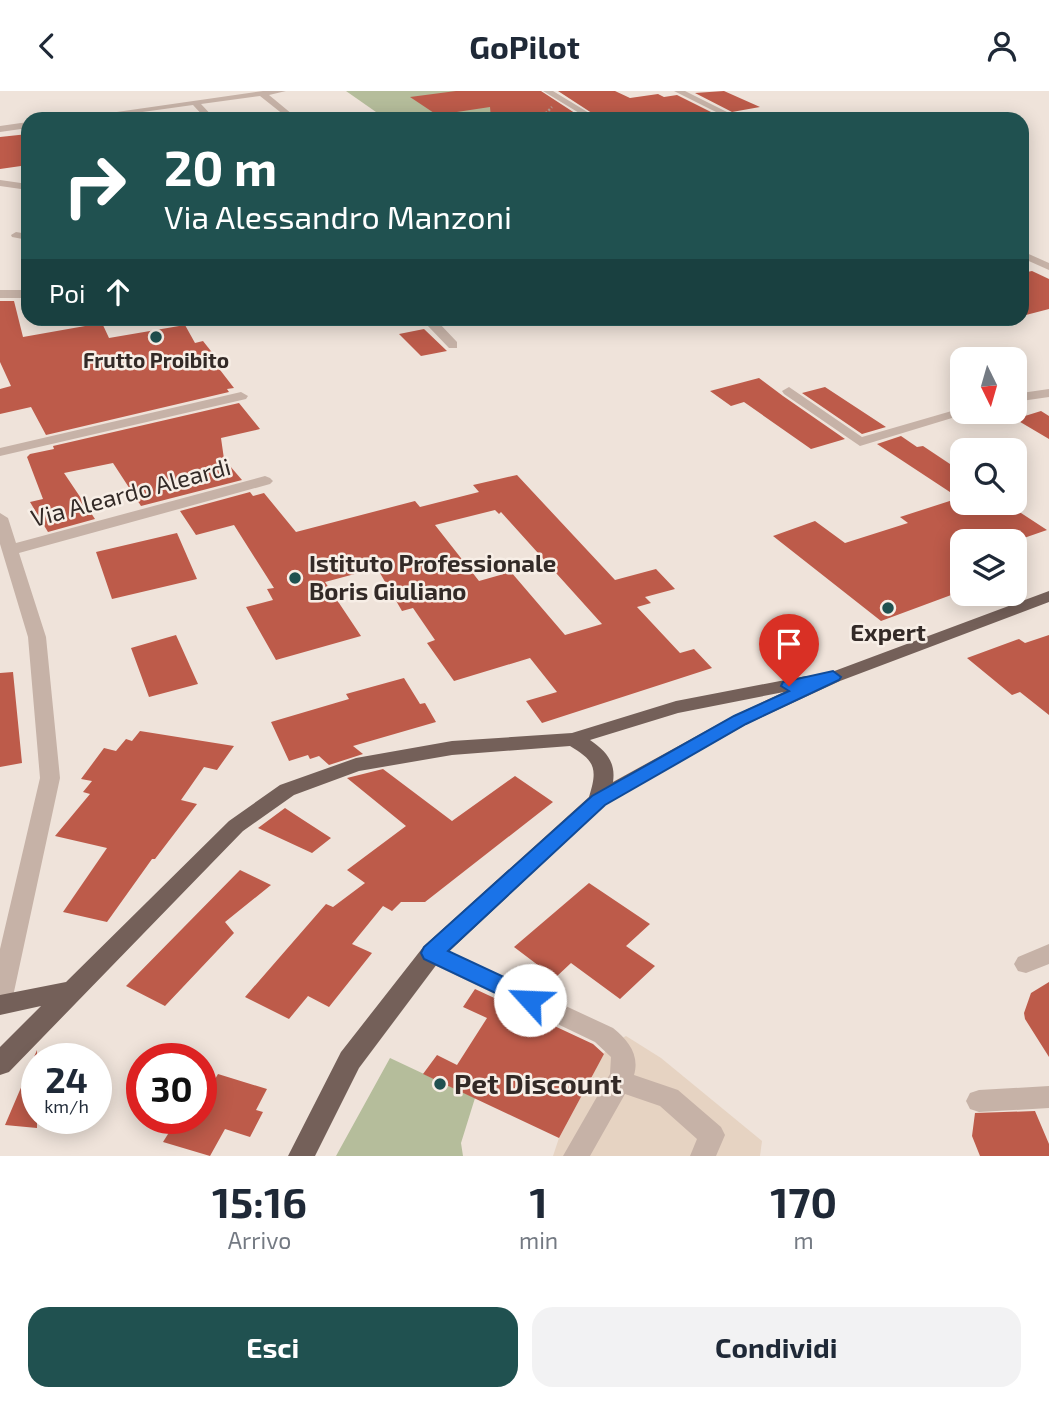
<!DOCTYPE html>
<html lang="it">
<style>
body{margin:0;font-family:"Exo 2",sans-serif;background:#f2f2f3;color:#1f2937;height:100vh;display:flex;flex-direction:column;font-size:26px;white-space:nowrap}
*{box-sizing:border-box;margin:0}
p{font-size:23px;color:#747a83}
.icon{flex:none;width:38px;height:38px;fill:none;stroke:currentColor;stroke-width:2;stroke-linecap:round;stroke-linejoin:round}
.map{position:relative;height:1065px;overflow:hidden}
.side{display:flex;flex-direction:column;background:#fff;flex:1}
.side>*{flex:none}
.hud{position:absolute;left:21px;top:21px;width:1008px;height:214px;border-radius:21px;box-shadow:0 4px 18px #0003;background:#205150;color:#fff;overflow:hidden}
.needle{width:46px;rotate:175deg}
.controls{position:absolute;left:950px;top:256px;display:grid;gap:14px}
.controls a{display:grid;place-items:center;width:77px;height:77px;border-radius:14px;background:#fff;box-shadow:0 4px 18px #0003;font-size:35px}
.speed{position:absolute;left:21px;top:952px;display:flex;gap:14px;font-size:35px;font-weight:700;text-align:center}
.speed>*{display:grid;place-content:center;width:91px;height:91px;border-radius:50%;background:#fff;box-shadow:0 4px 18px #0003;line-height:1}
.speed small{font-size:18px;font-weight:400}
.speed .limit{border:10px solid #d22;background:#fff;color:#111}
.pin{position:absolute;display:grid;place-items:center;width:60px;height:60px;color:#fff;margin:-72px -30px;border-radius:50% 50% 50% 0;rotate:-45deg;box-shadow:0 0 7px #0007}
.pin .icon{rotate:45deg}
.me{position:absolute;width:77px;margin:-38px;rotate:295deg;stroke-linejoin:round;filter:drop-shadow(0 0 5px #0008)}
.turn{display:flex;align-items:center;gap:24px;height:147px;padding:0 28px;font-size:32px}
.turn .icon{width:91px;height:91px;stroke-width:2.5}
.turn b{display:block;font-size:49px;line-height:60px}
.then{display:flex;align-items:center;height:66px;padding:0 28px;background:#0003;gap:14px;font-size:26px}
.eta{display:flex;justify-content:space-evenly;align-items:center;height:119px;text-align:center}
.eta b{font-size:42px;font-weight:700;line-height:49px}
.primary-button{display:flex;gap:14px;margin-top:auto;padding:14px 28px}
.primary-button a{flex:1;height:80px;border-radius:21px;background:#205150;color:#fff;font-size:28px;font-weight:700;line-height:80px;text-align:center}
.primary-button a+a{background:#f2f2f3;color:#1f2937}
header{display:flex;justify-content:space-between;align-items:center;height:91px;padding:0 28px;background:#fff;font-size:32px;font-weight:700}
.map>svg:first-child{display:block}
.green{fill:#b5bd9b}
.plaza{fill:#e6d3c2}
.building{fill:#bd5b4a;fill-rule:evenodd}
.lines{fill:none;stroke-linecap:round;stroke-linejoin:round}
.path{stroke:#b29c91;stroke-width:2.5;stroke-dasharray:2 2;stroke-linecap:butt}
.minor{fill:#c6b2a7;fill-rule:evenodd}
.major{fill:#746059;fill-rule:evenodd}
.route{fill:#1a73e8;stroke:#114b97;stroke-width:2}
.poi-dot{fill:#205150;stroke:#f7eee6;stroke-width:2.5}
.labels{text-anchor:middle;stroke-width:5;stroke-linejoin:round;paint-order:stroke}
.far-poi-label{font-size:21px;font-weight:bold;fill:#332a27;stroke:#f7eee6}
.street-label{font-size:24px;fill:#332a27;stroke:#f7eee6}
.poi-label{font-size:24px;font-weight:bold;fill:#332a27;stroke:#f7eee6;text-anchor:start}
.near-poi-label{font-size:28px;font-weight:bold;fill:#332a27;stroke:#f7eee6;text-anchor:start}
</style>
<header><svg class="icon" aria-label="back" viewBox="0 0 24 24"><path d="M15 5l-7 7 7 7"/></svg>GoPilot<svg class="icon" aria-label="person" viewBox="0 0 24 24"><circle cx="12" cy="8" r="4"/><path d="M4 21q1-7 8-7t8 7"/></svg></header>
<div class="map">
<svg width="1049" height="1065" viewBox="0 0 1049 1065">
<rect width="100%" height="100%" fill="#efe3da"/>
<path class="green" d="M346,0H493L508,25L488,28H386Z
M390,967L475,1007L461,1052L463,1065H336Z"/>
<path class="plaza" d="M626,945L661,967L762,1050L760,1065H553L559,1047L608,955Z"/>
<path class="building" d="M456,0H541L584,28H491L490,16L437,24L410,6Z
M558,0H615L630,7L658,3L664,6L677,4L715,23L686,28H601Z
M724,0L760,16L732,21L695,2Z
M28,43V74L0,78V46Z
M1032,180L1049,188V218L1022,225V182Z
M0,210H14L23,246L102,232L109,247L185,234L195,252L203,250L222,274L217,275L234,297L227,298L229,301L46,344L31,316L0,323V298L11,295L0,271Z
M424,238L447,260L421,265L399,243Z
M759,287L783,305L845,348L811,358L744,311L731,315L710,300Z
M825,296L886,336L862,343L802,302Z
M239,312L260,338L221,347L224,368L242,389L141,415L113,372L64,382L95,428L48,441L30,411L43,408L27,366L30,363L54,358L53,355Z
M1041,320L1049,325V348L1015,328Z
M901,345L917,356L923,355L962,381V411H1004L1047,439L1015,450H962V500L881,530L773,445L815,430L845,452L908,432L900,426L959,407L877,353Z
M517,384L615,489L656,478L675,498L645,506L651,512L637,516L680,562L694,558L712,577L542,632L526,610L557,601L530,567L454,590L427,552L435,549L413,517L402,520L377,477L325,491L361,545L276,569L246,516L273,509L267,498L274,497L234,434L196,444L180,420L250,401L253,405L264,402L296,441L415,410L420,416L479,401L473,394ZM495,419L499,423L501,421L602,533L565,544L511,481L479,490L435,434Z
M177,442L197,488L112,508L96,461Z
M176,544L198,593L149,606L131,557Z
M1049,544V624L1020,601L1012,604L967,567L1019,548L1025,552Z
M13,581L22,672L0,676V582Z
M404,587L420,613L425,612L436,631L353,655L363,663L329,674L319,665L310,668L308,664L289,670L271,631L349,608L346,603Z
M140,640L234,655L217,679L204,676L181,709L197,713L155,768H152L107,831L63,821L107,757L55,745L90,703L83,701L92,690L81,688L104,657L116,660L126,648L132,650Z
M383,678L452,730L515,685L553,711L425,811H401L392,820L383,815L352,853L372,862L329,916L308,905L289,928L245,906L326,813L333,816L365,792L347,779L406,735L347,687Z
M285,717L294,723L331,747L312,762L258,737Z
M240,779L271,794L225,831L234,842L165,915L126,895Z
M589,792L650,833L626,855L655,875L620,908L571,872L555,887L514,856Z
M1049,891V966L1025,928L1024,922L1031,902Z
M475,898L593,953L604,963L559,1047L423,983L437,964L457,974L487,927L463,916Z
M37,959V1037L5,1034Z
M218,983L267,998L256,1019L263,1021L250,1046L225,1038L210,1065L163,1051L178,1027H201V1012Z
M1035,1020L1049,1053V1065H980L972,1045L975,1022Z"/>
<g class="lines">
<path class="path" d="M540,28L552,16"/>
<path class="minor" d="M263,0H286L269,4L298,28H289L260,5L201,13L215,28H206L193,14L92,28H68Z
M543,0H553L599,28H589Z
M674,0H685L741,28H730Z
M28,31V37L0,41V35Z
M0,89L28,93V99L0,95Z
M16,141L28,143V149L12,146L11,144Z
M1022,160L1049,172V179L1022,167Z
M0,199H28V207H0Z
M427,228H442L439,232L457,251V257H449L427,234Z
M789,296L862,346L962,317V320H975L860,355L784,303L782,300Z
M1049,298V306L1015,311V303Z
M241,301L248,305L246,308L0,365V357Z
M265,385L270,387L273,390L270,393L19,462L46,546L60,687L12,910L9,917L0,920V858L40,687L28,546L0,453V422L8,427L16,452Z
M432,853L613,937C628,949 640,964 634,984L678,999L721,1036L725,1044L716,1065H690L697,1048L660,1015L625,1003L590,1065H563L610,983L611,966L595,951L424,869L420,862L424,855Z
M1049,853V873L1026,882L1018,880L1014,873L1018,866Z
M1049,995V1017L979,1021L970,1018L966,1010L970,1002L979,999Z"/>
<path class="major" d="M1049,500V511L840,590L747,633L605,714L440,869L359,977L315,1065H288L341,961L424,855L589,706C598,677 595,670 570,655L452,664L359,680L294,704L243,740L9,981L0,984V956L41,915L0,924V904L66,891L229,730L280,694L356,667L452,650L572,642L676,610L806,585L813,588ZM784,601L733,625L613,691C616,671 606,660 590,649L678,622Z"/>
</g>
<path class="route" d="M833,580L841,586L839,589L746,633L605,714L448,860L538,902L541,909L538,915L530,918L523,915L424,868L421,862L424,856L592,705L734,625L789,600L781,595L783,591Z"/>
<g class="poi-dot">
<circle cx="156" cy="246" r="7"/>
<circle cx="295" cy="487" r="7"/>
<circle cx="888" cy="517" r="7"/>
<circle cx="440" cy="993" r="7"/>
</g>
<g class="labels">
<g class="far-poi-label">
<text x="156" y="277">Frutto Proibito</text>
</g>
<g class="street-label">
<text transform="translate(131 402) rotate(-15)" y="8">Via Aleardo Aleardi</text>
</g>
<g class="poi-label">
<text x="309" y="481">Istituto Professionale<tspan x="309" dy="28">Boris Giuliano</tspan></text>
<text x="888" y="550" text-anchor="middle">Expert</text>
</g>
<g class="near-poi-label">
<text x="454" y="1003">Pet Discount</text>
</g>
</g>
</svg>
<div class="controls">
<a><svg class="needle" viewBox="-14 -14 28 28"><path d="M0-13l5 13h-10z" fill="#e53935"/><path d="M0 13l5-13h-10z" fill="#747a83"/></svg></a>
<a><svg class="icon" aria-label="search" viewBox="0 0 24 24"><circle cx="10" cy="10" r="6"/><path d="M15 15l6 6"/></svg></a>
<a><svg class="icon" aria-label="layers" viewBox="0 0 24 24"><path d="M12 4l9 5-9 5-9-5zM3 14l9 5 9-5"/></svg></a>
</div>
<div class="speed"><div>24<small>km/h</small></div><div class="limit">30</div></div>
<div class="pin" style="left:789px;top:595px;background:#d93025"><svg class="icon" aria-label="arrive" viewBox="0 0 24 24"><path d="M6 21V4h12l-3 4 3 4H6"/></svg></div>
<svg class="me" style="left:530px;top:909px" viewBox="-20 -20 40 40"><circle r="19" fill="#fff"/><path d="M0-13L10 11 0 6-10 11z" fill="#1a73e8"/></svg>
<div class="hud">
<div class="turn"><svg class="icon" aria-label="right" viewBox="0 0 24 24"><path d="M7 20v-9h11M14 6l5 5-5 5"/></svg><div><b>20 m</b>Via Alessandro Manzoni</div></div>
<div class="then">Poi<svg class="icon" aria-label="ahead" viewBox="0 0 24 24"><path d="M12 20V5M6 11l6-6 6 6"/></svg></div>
</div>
</div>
<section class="side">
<div class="eta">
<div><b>15:16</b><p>Arrivo</p></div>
<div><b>1</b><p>min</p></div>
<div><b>170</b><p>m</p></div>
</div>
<div class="primary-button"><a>Esci</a><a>Condividi</a></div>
</section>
